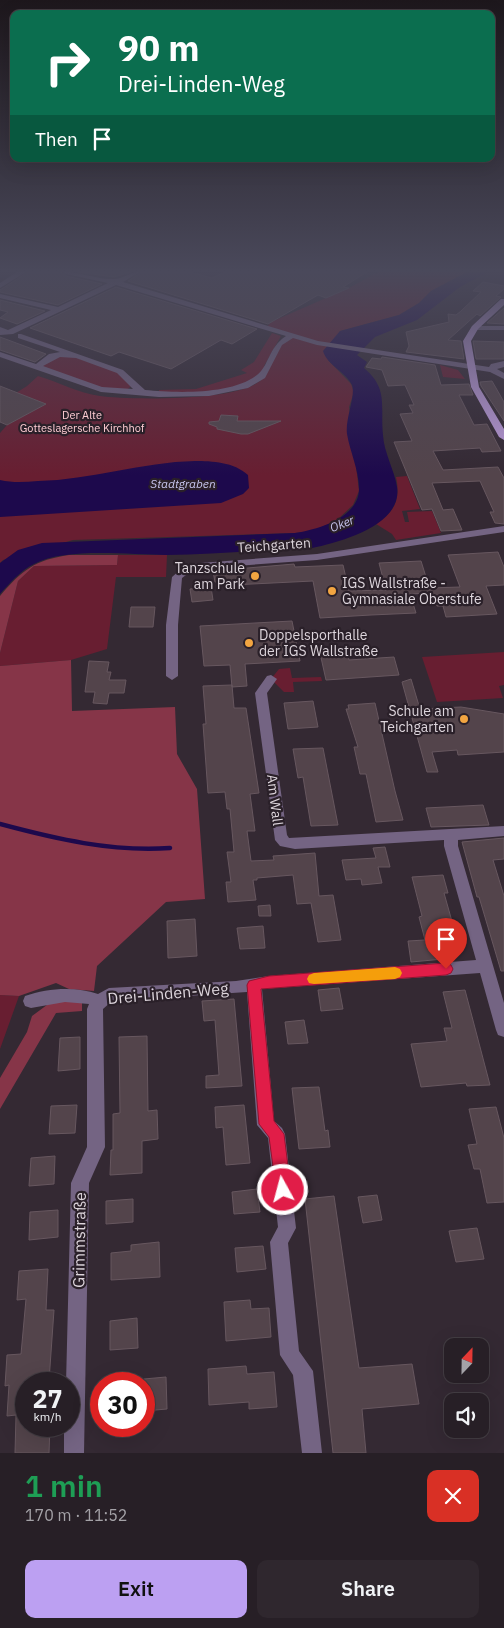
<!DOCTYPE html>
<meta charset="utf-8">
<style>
body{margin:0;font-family:"IBM Plex Sans",sans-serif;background:#2f272e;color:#f1f3f6;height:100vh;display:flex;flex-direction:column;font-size:19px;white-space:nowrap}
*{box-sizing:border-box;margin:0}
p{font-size:16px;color:#a4a2a7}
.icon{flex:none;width:28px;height:28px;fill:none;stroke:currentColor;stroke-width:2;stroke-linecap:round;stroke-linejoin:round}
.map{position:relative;height:1453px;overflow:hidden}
.sheet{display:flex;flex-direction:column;background:#271f26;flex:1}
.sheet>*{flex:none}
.guide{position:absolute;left:10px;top:10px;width:485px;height:152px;border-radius:10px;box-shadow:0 5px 20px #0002,0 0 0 1px #433d43;background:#0b6e4f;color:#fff;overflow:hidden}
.needle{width:32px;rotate:22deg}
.fabs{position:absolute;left:444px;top:1338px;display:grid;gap:10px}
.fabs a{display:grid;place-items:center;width:45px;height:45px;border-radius:10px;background:#271f26;box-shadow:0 5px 20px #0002,0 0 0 1px #433d43;font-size:25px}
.speed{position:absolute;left:15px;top:1372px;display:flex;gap:10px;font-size:25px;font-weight:700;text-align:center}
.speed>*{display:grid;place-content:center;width:65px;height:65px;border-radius:50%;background:#271f26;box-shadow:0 5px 20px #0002,0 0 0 1px #433d43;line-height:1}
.speed small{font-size:12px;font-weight:400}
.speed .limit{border:8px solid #d22;background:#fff;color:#111}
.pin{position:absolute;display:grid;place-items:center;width:42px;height:42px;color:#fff;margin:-51px -21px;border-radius:50% 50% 50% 0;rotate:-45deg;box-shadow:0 0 5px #0007}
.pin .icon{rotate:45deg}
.me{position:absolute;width:55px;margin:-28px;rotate:353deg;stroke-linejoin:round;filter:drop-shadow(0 0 4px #0008)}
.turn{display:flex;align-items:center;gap:18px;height:105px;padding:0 25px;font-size:22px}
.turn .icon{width:65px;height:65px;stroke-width:2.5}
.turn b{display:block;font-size:35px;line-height:42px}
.then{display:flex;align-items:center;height:48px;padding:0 25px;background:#0003;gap:10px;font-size:19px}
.round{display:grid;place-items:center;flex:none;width:52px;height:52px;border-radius:10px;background:#2f272e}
.overview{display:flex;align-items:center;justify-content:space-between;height:85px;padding:0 25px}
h1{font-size:30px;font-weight:600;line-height:38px;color:#1e9e55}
.primary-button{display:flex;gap:10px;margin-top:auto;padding:10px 25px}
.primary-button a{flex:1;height:58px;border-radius:10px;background:#bca0f2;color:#111;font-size:20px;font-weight:600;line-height:58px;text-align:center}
.primary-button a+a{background:#2f272e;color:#f1f3f6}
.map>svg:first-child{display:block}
.green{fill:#681e31}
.forest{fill:#863548}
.water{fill:#1d094c}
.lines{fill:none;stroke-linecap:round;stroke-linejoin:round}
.stream{stroke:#1d094c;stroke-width:4.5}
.building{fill:#53444b;stroke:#67575f}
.minor{fill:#746483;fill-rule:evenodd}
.major{fill:#ba9ad8;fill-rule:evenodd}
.route{fill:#e11d48;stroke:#92132f}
.slow{fill:#f59e0b}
.poi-dot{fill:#f2a541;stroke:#2a2029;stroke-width:2}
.labels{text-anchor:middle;stroke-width:4.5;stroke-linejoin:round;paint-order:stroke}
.far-park-label{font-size:11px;fill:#ffcdd4;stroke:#2a2029}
.far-water-label{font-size:12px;font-style:italic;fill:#c7c5ee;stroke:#2a2029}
.street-label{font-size:14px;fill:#ddd5dc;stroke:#2a2029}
.poi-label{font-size:14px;fill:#ddd5dc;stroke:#2a2029;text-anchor:end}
.near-street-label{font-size:16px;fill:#ddd5dc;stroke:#2a2029}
</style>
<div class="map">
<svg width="504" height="1453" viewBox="0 0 504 1453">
<rect width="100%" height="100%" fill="#342933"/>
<path class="green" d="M378,272H467L431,291L419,303L399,315L340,331L328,360L351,384L354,392L349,407L359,491L353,505L337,520L313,531L295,533L73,540L3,560L0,563V433L7,425L45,404L16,393L27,386L38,376C59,382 78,393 100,396C127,400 250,402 263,377C231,393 194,393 159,394V390L196,389L247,373L241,370L254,362L272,333L281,336L264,366L266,367L279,344L290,336L266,328L271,322L349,288Z
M73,353L124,373L132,385L125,392L101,389L37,368L44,360Z
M440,365L458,370L465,379L443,377Z
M407,476L420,509L402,511L405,522H409L407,512L432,511L441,533L396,540L392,534L376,524C394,512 401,500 396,477Z
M118,555H167L166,577H116L107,649L71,660L0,666V653L18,581L34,566L117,565Z
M504,652V685L499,686L503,698L437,702L422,657Z
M290,668L292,678L321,677L322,681L293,682L294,692H284L271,679L279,669Z
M0,995L19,996L0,1049Z"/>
<path class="forest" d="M69,555H118L117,565L34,566L18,581L0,653V596C22,570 35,560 69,555Z
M71,660L72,711L175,707L177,754L197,789L205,899L166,902L97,966L94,991L69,989L56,983L19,996L0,995V666Z
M82,1000V1011L56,1013L0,1109V1078L27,1032L32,1016L51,1002Z"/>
<path class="water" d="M467,272H488L460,287L417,320L375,337L357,355L367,362L364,368C389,389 380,406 383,435C384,453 394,469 397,487C403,525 341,542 312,548C263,550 215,554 166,555C129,555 66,547 34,564C20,571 10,583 0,594V563L18,550L42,543L295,533C316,530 359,518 359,489C359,470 350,452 347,434C345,418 356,396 352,385C346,372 327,365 323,351L340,331L399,315L419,303L431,291Z
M195,461C212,461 234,462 248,475L249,488L243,494L221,503L0,517V480C13,483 25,482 38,481C91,480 142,462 195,461Z"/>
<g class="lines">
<path class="stream" d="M0,824C56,839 111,852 170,848"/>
</g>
<path class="building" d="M28,272H61L66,276L102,284L58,305L0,292V290Z
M78,272H131L114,277Z
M142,272H190L212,278L225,272H367L343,287L349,288L326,298L318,295L268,324L128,281Z
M483,282L504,286V289L496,296L501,297L480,316L477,314L448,340L461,341L464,359L406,352L409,346L406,332L449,322L448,314L456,315L461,311L481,292L473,291Z
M116,287L257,329L232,344L221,340L171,369L119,352L111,356L30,328Z
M0,300L45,311L17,324L0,318L8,312L0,310Z
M504,308V324L487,323Z
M0,337L46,354L35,362L0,350Z
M473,341L504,342V359H476Z
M382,357L435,365L441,385L469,384L473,395H459L474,425L487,424L501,451L482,452L480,448L433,451L443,470L498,467L504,478V524L495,523L490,512H494L480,481L432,483L443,510L453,509L462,530L441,531L432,509L422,510L394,442L412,441L400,414L413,413L409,405H414L405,385L388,386L382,370L366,367L372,358L381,359Z
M492,381L504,402V421L481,386L480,382Z
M0,386L46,404L7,425L0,422Z
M221,415L238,416L237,421H281L248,434H241L217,429V427L209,424V422L219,421Z
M498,552L504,567V585L486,586L497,614L446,617L443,606H437L430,588L460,587L448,555Z
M421,561L431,593L410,594L416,613L371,615L320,618L313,581L232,585V581L215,582L213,571L294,564L295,567L343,565L349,591L386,590L379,563Z
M211,587L213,600L192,602L190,589Z
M131,607H155L153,627H129Z
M292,621L300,661L245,664L247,686L232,687L230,665L204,666L200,626Z
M347,652L349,660L394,657L399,675L326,680L320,653Z
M89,661L109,662L107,672H111L109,680H126L124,693H109L107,704L93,703L95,692H85Z
M411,679L420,709L461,707L504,714V752L458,755L457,750L432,752L438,772H427L402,682Z
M232,685L234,708H246L259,793L250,794L255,831H247L251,861L274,860L273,856L315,853L319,896L333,895L341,940L318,942L311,903L297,904L293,875L257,878V880H253L256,900L228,902L226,882H231L227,852H234L230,809H227L225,792L208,793L203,724H206L203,686Z
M313,701L318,727L288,729L284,703Z
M375,703L395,791L403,820L376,822L366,774H360L354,747H358L346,709H349L348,705Z
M323,748L338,825L311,826L303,777L298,778L293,749Z
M483,805L489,825L431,827L426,808Z
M504,838V859L493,860L504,896V971H501L479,897H477L462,842Z
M385,847L390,867H378L382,883L362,885L361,879L346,880L342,860L376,858L373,848Z
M443,875L448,893H444L453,925L435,926L444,959L411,962L408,941L425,940L419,917L422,916L412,877Z
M270,905L271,916H259L258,906Z
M195,919L197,956L168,958L167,921Z
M263,926L265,948L240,949L237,928Z
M339,988L343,1009L321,1011L318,990Z
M465,990L490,1085L467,1086L466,1083L421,1087L411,1044L447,1041L444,1028H452L443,992Z
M234,999L242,1086L206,1088V1076L219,1075L215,1020L204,1021L202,1001Z
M304,1020L308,1043L288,1044L285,1022Z
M147,1036L148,1111L157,1110L158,1139L142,1141V1173L110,1175L111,1150H113V1114L120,1113L119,1037Z
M80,1037V1069L58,1071L60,1038Z
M319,1087L325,1131L328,1130L330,1147L299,1149L292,1088Z
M77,1105L75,1133L49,1134L51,1106Z
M244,1105L250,1163L226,1165L223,1127L216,1128L215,1107Z
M496,1107L504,1138V1202L487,1203L480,1169H474L468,1145L477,1144L469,1109Z
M55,1156L54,1184L29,1186L31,1158Z
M257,1189L260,1212L234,1214L232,1192Z
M377,1195L382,1220L363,1223L358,1197Z
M334,1196L359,1368L412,1364L419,1404L362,1409L366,1453H333L305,1199Z
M133,1199V1222L106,1224V1201Z
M58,1210V1237L29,1240L30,1212Z
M477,1228L484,1259L456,1262L449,1231Z
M159,1242L160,1277L111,1280V1253L131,1251V1245Z
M263,1246L266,1269L237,1272L235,1248Z
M48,1269L46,1310H54L49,1381L26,1384V1426H50L49,1453H15L16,1415L7,1416L9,1385L5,1386L7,1355L21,1354L26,1299L17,1300L19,1271Z
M250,1300L251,1309L269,1308L271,1337L226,1341L224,1302Z
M137,1318L138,1348L110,1350V1321Z
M246,1366L247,1374L274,1372L277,1407L249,1409V1402L209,1405L208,1369Z
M166,1377L167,1409L144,1411V1379Z"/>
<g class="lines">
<path class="minor" d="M17,272H26L0,288V283Z
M63,272C80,272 99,280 114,279C123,279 130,272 140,272L123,282L318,341L489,367L491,364L504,361V367L497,369L504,373V379L490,372L317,345L293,338L282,345L265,378L248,388L209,396L159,397L101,392L0,357V352L36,364L49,354L60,352L18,338V334H21L123,370L145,390C176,393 232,395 257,375C269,366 268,348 286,336L116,285L13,334L0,335V327L8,330L51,310L0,298V294L58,307L108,283L66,274ZM60,357L76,358L117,373L133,389L102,387L43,366Z
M472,326H504V330H472Z
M504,526V532L317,560L194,569L182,578L178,625V676L172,680L166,676V625L172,577L187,564L317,554Z
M271,675L277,679L267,693L287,835L289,838L504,826V836L458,840V846L504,1003V1037L498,1035L496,1030L480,973L262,989L274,1121L282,1128L285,1134L296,1228L288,1243L299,1351L313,1371L322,1453H302L293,1375L280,1355L270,1242L278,1227L268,1138L257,1125L247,992L112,1001L103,1009L105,1147L89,1183L84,1453H64V1426H69V1384H66L71,1183L87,1147V1009L89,1004L65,1002L31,1008L25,1006L23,1001L25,996C48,988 75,986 98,994L109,988L236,981L269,976L476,960L444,846V840L295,849L280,846L275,840L255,693L267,676Z"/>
<path class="major" d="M501,299H504V305L478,329L471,341L479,387L504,429V440L499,437L471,387L463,341L472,326Z"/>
</g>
<linearGradient id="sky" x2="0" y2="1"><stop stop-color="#1d171c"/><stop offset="0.57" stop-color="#4a495b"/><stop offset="1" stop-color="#4a495b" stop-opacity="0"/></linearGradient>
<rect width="504" height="475" fill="url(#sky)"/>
<path class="route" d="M446,963L451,965L453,969L451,973L446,975L261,989L274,1121L284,1134L291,1190L288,1196L283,1198L277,1196L269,1137L259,1124L247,985L249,981L269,976Z"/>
<path class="slow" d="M395,967L400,969L402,973L400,977L395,979L314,984L309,983L307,979L309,975L314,973Z"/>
<g class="poi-dot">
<circle cx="255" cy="576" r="5"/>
<circle cx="332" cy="591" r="5"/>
<circle cx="249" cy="643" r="5"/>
<circle cx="464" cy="719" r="5"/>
</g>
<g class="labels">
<g class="far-park-label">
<text x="82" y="419">Der Alte<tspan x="82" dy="13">Gotteslagersche Kirchhof</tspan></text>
</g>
<g class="far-water-label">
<text x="183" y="488">Stadtgraben</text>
<text transform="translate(342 524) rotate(-22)" y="4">Oker</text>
</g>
<g class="street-label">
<text transform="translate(274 545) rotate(-4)" y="5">Teichgarten</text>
<text transform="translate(275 800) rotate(83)" y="5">Am Wall</text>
</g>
<g class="poi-label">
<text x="245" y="573">Tanzschule<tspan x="245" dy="16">am Park</tspan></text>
<text x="342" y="588" text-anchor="start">IGS Wallstraße -<tspan x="342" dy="16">Gymnasiale Oberstufe</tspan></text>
<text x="259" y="640" text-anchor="start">Doppelsporthalle<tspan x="259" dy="16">der IGS Wallstraße</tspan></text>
<text x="454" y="716">Schule am<tspan x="454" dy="16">Teichgarten</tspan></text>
</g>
<g class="near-street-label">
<text transform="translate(168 993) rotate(-5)" y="6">Drei-Linden-Weg</text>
<text transform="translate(79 1240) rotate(-89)" y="6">Grimmstraße</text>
</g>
</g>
</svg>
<div class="fabs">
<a><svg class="needle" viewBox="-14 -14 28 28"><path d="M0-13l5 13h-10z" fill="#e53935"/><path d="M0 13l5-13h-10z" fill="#a4a2a7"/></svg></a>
<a><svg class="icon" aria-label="sound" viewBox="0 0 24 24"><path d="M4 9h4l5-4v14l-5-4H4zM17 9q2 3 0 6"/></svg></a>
</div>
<div class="speed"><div>27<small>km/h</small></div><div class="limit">30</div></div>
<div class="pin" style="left:446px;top:969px;background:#d93025"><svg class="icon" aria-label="arrive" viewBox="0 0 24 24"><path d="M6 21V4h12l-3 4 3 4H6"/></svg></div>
<svg class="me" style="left:283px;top:1190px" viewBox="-20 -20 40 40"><circle r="17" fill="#e11d48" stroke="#fff" stroke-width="3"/><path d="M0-11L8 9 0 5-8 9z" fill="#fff"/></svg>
<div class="guide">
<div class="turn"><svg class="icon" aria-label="right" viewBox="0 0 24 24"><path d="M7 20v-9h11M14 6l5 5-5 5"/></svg><div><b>90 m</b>Drei-Linden-Weg</div></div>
<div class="then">Then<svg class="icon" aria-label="arrive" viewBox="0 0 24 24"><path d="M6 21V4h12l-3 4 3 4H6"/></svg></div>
</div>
</div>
<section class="sheet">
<div class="overview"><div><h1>1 min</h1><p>170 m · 11:52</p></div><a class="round" style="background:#d93025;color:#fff"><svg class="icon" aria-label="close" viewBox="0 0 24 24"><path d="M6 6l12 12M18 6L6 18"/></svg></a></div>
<div class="primary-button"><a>Exit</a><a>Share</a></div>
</section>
